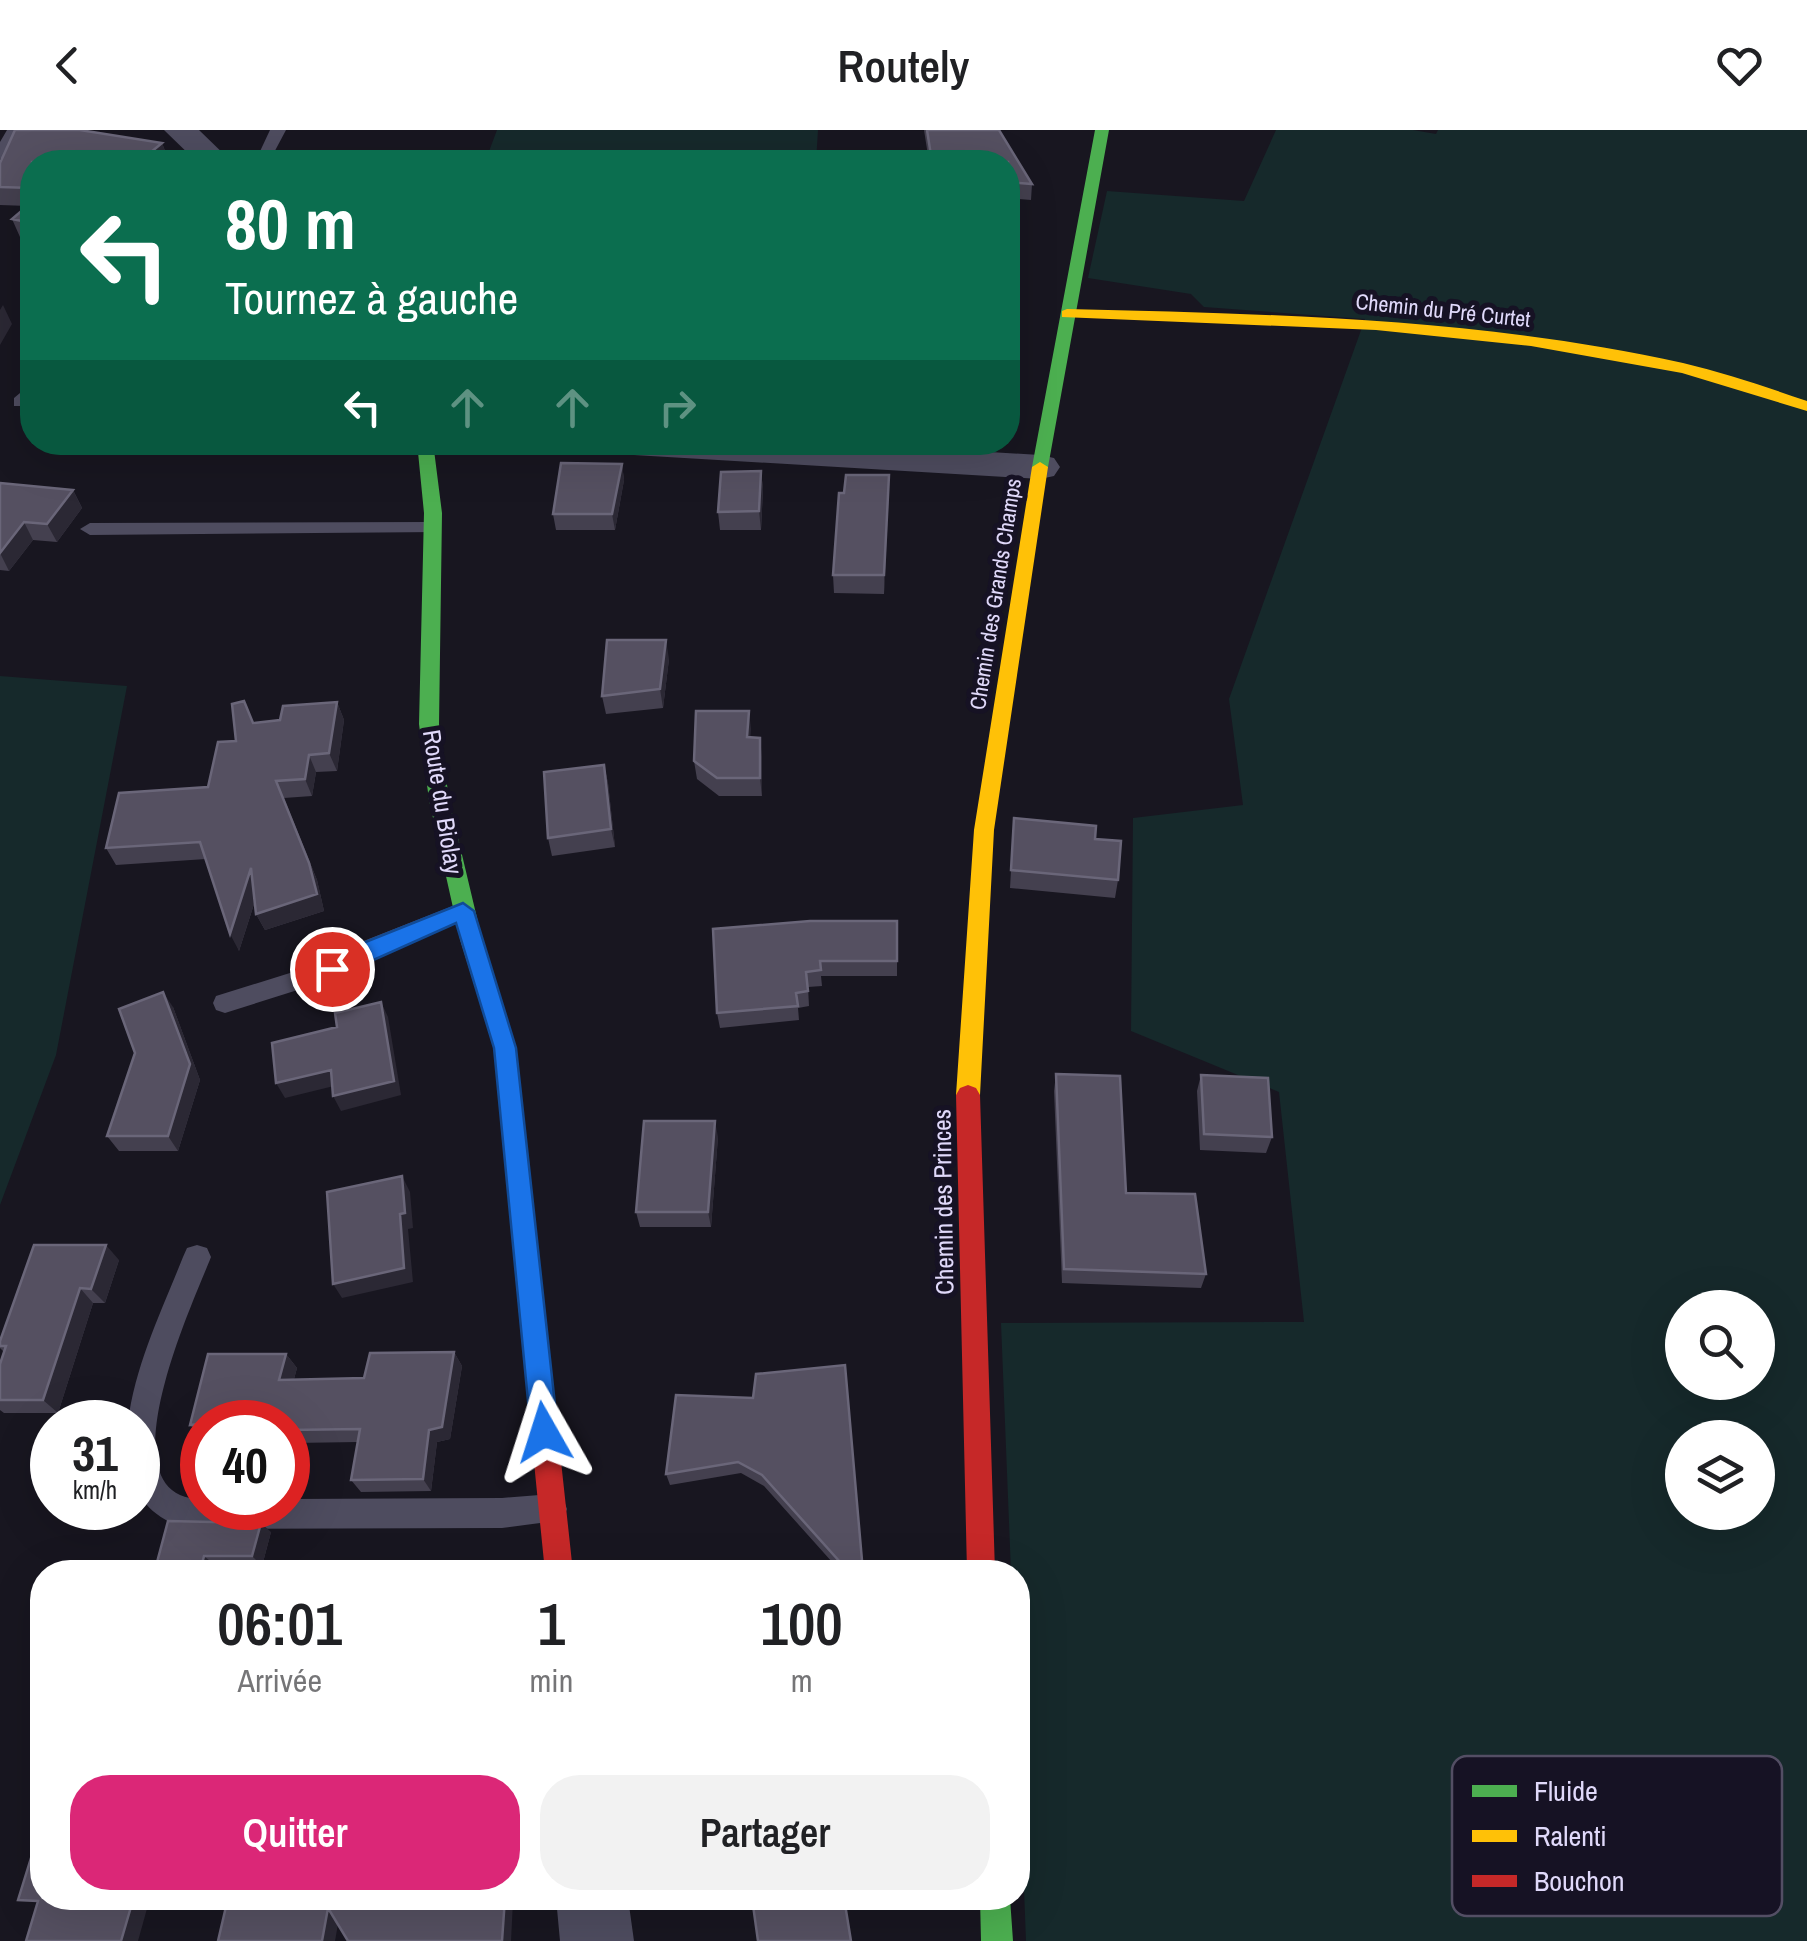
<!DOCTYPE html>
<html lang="fr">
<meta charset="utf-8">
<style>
body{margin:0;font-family:"Archivo Narrow",sans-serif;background:#f2f2f2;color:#202124;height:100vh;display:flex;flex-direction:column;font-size:38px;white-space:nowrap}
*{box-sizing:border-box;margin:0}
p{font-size:32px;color:#757577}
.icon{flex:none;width:55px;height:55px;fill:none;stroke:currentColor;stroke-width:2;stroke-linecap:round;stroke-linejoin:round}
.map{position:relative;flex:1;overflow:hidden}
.sheet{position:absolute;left:30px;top:1430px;width:1000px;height:350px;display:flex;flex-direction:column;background:#fff;border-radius:40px;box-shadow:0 10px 40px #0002}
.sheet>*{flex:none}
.banner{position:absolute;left:20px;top:20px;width:1000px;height:305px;border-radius:40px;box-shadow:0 10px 40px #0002;background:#0b6e4f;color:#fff;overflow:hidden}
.fabs{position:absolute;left:1665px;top:1160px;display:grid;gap:20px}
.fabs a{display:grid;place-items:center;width:110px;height:110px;border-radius:50%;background:#fff;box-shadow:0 10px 40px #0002;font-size:50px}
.speed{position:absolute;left:30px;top:1270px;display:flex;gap:20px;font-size:50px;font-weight:700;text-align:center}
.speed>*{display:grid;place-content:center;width:130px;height:130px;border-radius:50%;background:#fff;box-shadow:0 10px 40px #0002;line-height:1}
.speed small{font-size:25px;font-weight:400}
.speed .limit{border:15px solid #d22;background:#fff;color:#111}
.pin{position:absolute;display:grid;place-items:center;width:85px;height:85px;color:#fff;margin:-42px;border:5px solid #fff;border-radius:50%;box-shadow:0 2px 10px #0007}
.me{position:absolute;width:110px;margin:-55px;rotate:354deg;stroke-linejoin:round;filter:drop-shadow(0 0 8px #0008)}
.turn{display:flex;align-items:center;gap:35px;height:210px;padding:0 40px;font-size:45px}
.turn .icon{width:130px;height:130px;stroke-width:2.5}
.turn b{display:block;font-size:70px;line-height:85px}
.lanes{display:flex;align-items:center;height:95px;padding:0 40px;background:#0003;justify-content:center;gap:50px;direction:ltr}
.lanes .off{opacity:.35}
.eta{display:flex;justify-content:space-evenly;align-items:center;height:170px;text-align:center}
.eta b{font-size:60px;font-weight:600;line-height:70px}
.button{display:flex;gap:20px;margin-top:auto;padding:20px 40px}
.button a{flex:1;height:115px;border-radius:40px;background:#db2777;color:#fff;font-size:40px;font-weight:600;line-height:115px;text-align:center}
.button a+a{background:#f2f2f2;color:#202124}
header{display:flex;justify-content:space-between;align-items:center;height:130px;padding:0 40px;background:#fff;font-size:45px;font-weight:600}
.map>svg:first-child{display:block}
.green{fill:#16292b;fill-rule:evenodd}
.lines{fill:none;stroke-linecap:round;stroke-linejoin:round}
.lane{fill:#4e4c5f;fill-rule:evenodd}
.street{fill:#4e4c5f;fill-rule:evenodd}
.fast{fill:#4caf50;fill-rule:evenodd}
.slow{fill:#ffc107;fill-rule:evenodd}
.jam{fill:#c62828;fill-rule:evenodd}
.wall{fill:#44404f}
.shaded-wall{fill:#2b2834}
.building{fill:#555061;stroke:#6a6679;stroke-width:2.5}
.route{fill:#1a73e8;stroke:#114b97;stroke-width:2.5}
.labels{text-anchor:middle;stroke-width:10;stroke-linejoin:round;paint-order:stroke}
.far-street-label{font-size:22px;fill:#e0d9fa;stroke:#161224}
.street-label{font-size:25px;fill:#e0d9fa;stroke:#161224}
.key{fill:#161224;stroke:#534e64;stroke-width:2.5}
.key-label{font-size:28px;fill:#e0d9fa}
</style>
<header><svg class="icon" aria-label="back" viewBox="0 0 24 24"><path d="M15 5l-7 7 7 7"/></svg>Routely<svg class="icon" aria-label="heart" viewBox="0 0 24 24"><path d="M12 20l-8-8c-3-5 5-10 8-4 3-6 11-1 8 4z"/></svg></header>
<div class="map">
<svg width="1807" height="1811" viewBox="0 0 1807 1811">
<rect width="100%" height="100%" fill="#181620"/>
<path class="green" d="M497,0H818L816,32H485Z
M1276,0H1413L1436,4L1438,0H1807V1811H1026L1018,1603V1442H1011L1001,1193L1304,1192L1279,962L1131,901L1133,688L1243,675L1229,569L1365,189L1204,177L1191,164L1088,148L1107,61L1244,71ZM1682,1178H1758V1252H1682ZM1682,1308H1758V1382H1682Z
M0,546L127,556L56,925L0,1075Z"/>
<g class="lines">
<path class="lane" d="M7,0H23L5,27L0,29V12Z
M270,0H286L269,32H255Z
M32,253V269L26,276H14V268Z
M433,392L440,394V402L90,405L80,399L90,393Z
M463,772L475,781L471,787L379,826L342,846L225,883L216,880L213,873L216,866L325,832L361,812Z
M197,1115L207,1118L211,1127C193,1173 101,1369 202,1369V1378H288V1369L502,1368L552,1364L563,1368L567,1379L563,1390L502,1398L185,1399C123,1374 138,1350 138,1292H128C135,1235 162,1180 183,1127L187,1118Z"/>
<path class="street" d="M164,0H199L232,32H197Z
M598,312H828L1040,325L1054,328L1060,337L1054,346L1040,349L617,324L603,320Z
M556,1768H628L634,1811H560Z"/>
<path class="fast" d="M1095,0H1109L1048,337L1040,342L1032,337Z
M417,312H433L442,383L439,594L449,670L482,809L471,817L460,809L429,670L419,594L424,383Z
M980,1768H1010L1013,1811H981Z"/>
<path class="slow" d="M1067,179C1273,184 1481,188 1683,233C1725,243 1766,257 1807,271V281L1682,243L1531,216L1376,200L1062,187V181Z
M1040,332L1048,337L994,700L980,965L976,972L968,975L960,972L956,965L974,700L1032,337Z
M471,801L482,809L516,918L545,1183L541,1191L532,1195L523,1191L519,1183L494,918L460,809Z"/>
<path class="jam" d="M968,955L976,958L980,965L995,1442H967L956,965L960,958Z
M532,1171L541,1175L545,1183L573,1442H545L519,1183L523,1175Z"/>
</g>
<path class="wall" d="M15,0H80L162,13L169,31L32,32V110L20,107L12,89L28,76L0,75V57H5H0V33Z
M924,0H999L1032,54L1031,70L1008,68V32H929Z
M622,334L624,350L615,400H556L553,384Z
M761,341L763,359L761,400H720L718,382Z
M889,345L884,464L834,463L833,445L844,363Z
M0,353L73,360L82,378L57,412L33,410L9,441L0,440Z
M669,529L663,578L606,584L602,566Z
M337,572L344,590L337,641L316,642L312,666L284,668L317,750L324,781L265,800L256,784L255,771L239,821L206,729L116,735L106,718L208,657L236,611L254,593L280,590Z
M749,581L750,608H760L762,666H719L697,649L694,631Z
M604,635L608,653L615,717L552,726L548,708Z
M1014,688L1095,709L1118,750L1115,768L1010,758Z
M897,791V846H821L822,856L808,857L809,876L798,878L799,890L720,898L717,883Z
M173,877L200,950L178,1021H119L107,1006Z
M1056,944L1126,1063L1206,1144L1201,1158L1062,1153L1054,961Z
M1201,945L1272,1007L1266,1023L1200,1020L1197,961Z
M718,1007L711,1097H640L636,1082Z
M119,1130L105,1173H93L58,1283H4L0,1280V1234L4,1222L0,1218V1211Z
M454,1222L462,1236L450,1309L437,1312L431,1361L361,1362L351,1350L358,1312L293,1313L288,1335V1292H202V1371L185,1352L199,1304L190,1295L286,1224L297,1238L294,1249L364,1248Z
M753,1268L863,1442H841L764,1356L741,1343L670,1355L666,1344Z
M271,1402L262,1436H156Z"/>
<path class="shaded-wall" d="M162,13L169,31L167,32H139Z
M3,175L12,194L0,215V180Z
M622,334L624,350L615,400L612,384Z
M761,341L763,359L761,400L759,381Z
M889,345V364L884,464V445Z
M73,360L82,378L57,412L47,394Z
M24,392L33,410L9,441L0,423Z
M666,510L669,529L663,578L660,559Z
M337,572L344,590L337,641L329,623Z
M749,581L751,599L749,625L747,607Z
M760,608L762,626V666L760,648Z
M309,625L316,642L312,666L305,649Z
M604,635L608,653L615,717L611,699Z
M276,651L317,750L324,781L265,800L256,784Z
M251,738L260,755L239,821L230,804Z
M163,862L173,877L200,950L178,1021L168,1006Z
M381,872L388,887L401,965L341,981L333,966Z
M331,940L338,955L285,968L276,953Z
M715,991L718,1007L711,1097L708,1082Z
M402,1046L410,1062L413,1098L408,1099L413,1152L342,1168L333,1154L400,1084Z
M106,1115L119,1130L105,1173L91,1159Z
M80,1158L93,1173L58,1283L43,1270Z
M454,1222L462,1236L450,1309L437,1312L431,1361L423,1349L429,1300Z
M286,1224L297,1238L290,1263L279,1250Z
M288,1306L293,1313L288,1335Z
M261,1393L271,1402L262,1436L252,1426Z
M204,1426L215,1435L214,1442H200Z
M505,1768L513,1771L511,1811H502Z
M133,1770L148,1775L138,1811H121Z
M328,1778L340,1783L335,1811H322Z"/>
<path class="building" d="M15,0H80L162,13L139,32H32V58L0,57V33Z
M927,0H999L1032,54L1008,52V32H932Z
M32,72V93L12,89Z
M561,333L622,334L612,384H553Z
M761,341L759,381L718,382L721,342Z
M846,345H889L884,445H833L839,363H844Z
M0,353L73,360L47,394L24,392L0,423Z
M607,510H666L660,559L602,566Z
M244,571L253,593L280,590L283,576L337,572L329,623L309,625L305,649L276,651L309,733L317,764L256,784L251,738L230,804L200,712L106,718L119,663L208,657L218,612L236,611L232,574Z
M696,581H749L747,607L760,608V648H717L694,631Z
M604,635L611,699L548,708L544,642Z
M1014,688L1096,696L1095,709L1121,711L1118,750L1011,740Z
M810,791H897V831H820L821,840L806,842L808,861L796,863L798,876L717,883L713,799Z
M163,862L190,934L168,1006H107L135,923L119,879Z
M381,872L394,951L333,966L331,940L276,953L272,913L337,897L335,883Z
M1056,944L1120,946L1126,1063L1195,1064L1206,1144L1064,1139Z
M1201,945L1268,948L1272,1007L1204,1004Z
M644,991H715L708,1082H636Z
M402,1046L405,1083L400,1084L404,1138L333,1154L327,1062Z
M34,1115H106L91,1159L80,1158L43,1270H0V1234L6,1216H0V1211Z
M454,1222L442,1297L429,1300L423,1349L351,1350L360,1299L288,1300V1292H202V1362H193L192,1355L185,1352L201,1294L190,1295L208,1224H286L279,1250L364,1248L370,1223Z
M845,1235L863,1442H849L762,1345L738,1332L666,1344L676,1265L753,1268L756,1244Z
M168,1391L261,1393L252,1426H204L200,1442H108L110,1436H156Z
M413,1437V1442H374Z
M40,1699H42V1768H101L133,1770L121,1811H26L38,1771L18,1770Z
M228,1768H505L502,1811H348L328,1778L322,1811H218Z
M752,1768H844L851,1811H758Z"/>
<path class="route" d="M463,773L474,781L516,918L558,1302L554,1311L544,1315L535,1311L531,1302L494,918L456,793L340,845H325L321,839L325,833L363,813Z"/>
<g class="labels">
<g class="far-street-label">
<text transform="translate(1443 180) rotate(6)" y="8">Chemin du Pré Curtet</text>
<text transform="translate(995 464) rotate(-81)" y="8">Chemin des Grands Champs</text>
</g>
<g class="street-label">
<text transform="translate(443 672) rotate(81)" y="9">Route du Biolay</text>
<text transform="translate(943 1072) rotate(-91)" y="9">Chemin des Princes</text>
</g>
</g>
<rect x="1452" y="1626" width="330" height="160" rx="15" class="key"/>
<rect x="1472" y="1655" width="45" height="12" fill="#4caf50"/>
<rect x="1472" y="1700" width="45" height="12" fill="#ffc107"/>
<rect x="1472" y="1745" width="45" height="12" fill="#c62828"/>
<g class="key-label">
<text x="1534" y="1671">Fluide</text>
<text x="1534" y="1716">Ralenti</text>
<text x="1534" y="1761">Bouchon</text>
</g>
</svg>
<div class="fabs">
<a><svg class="icon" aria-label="search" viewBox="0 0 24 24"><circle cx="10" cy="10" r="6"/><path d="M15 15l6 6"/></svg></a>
<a><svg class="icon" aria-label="layers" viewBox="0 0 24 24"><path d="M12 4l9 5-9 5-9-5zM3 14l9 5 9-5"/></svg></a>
</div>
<div class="speed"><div>31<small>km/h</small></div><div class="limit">40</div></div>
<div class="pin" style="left:332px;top:839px;background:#d93025"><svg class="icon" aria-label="arrive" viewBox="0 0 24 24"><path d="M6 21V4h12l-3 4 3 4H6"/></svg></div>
<svg class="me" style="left:544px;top:1302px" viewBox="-20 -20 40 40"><path d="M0-17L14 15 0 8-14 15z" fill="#1a73e8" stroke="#fff" stroke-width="4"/></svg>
<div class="banner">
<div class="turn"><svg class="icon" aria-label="left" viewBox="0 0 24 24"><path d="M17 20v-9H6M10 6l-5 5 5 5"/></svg><div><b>80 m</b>Tournez à gauche</div></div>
<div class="lanes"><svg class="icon" aria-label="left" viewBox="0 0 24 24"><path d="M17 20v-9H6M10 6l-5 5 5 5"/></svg><svg class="icon off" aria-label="ahead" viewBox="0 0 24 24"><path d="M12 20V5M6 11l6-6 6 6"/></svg><svg class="icon off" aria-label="ahead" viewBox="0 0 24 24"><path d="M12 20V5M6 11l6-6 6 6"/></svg><svg class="icon off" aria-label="right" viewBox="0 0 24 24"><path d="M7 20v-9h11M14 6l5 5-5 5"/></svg></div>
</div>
<section class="sheet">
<div class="eta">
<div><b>06:01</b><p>Arrivée</p></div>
<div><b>1</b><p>min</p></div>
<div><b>100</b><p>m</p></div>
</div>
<div class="button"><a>Quitter</a><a>Partager</a></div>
</section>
</div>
